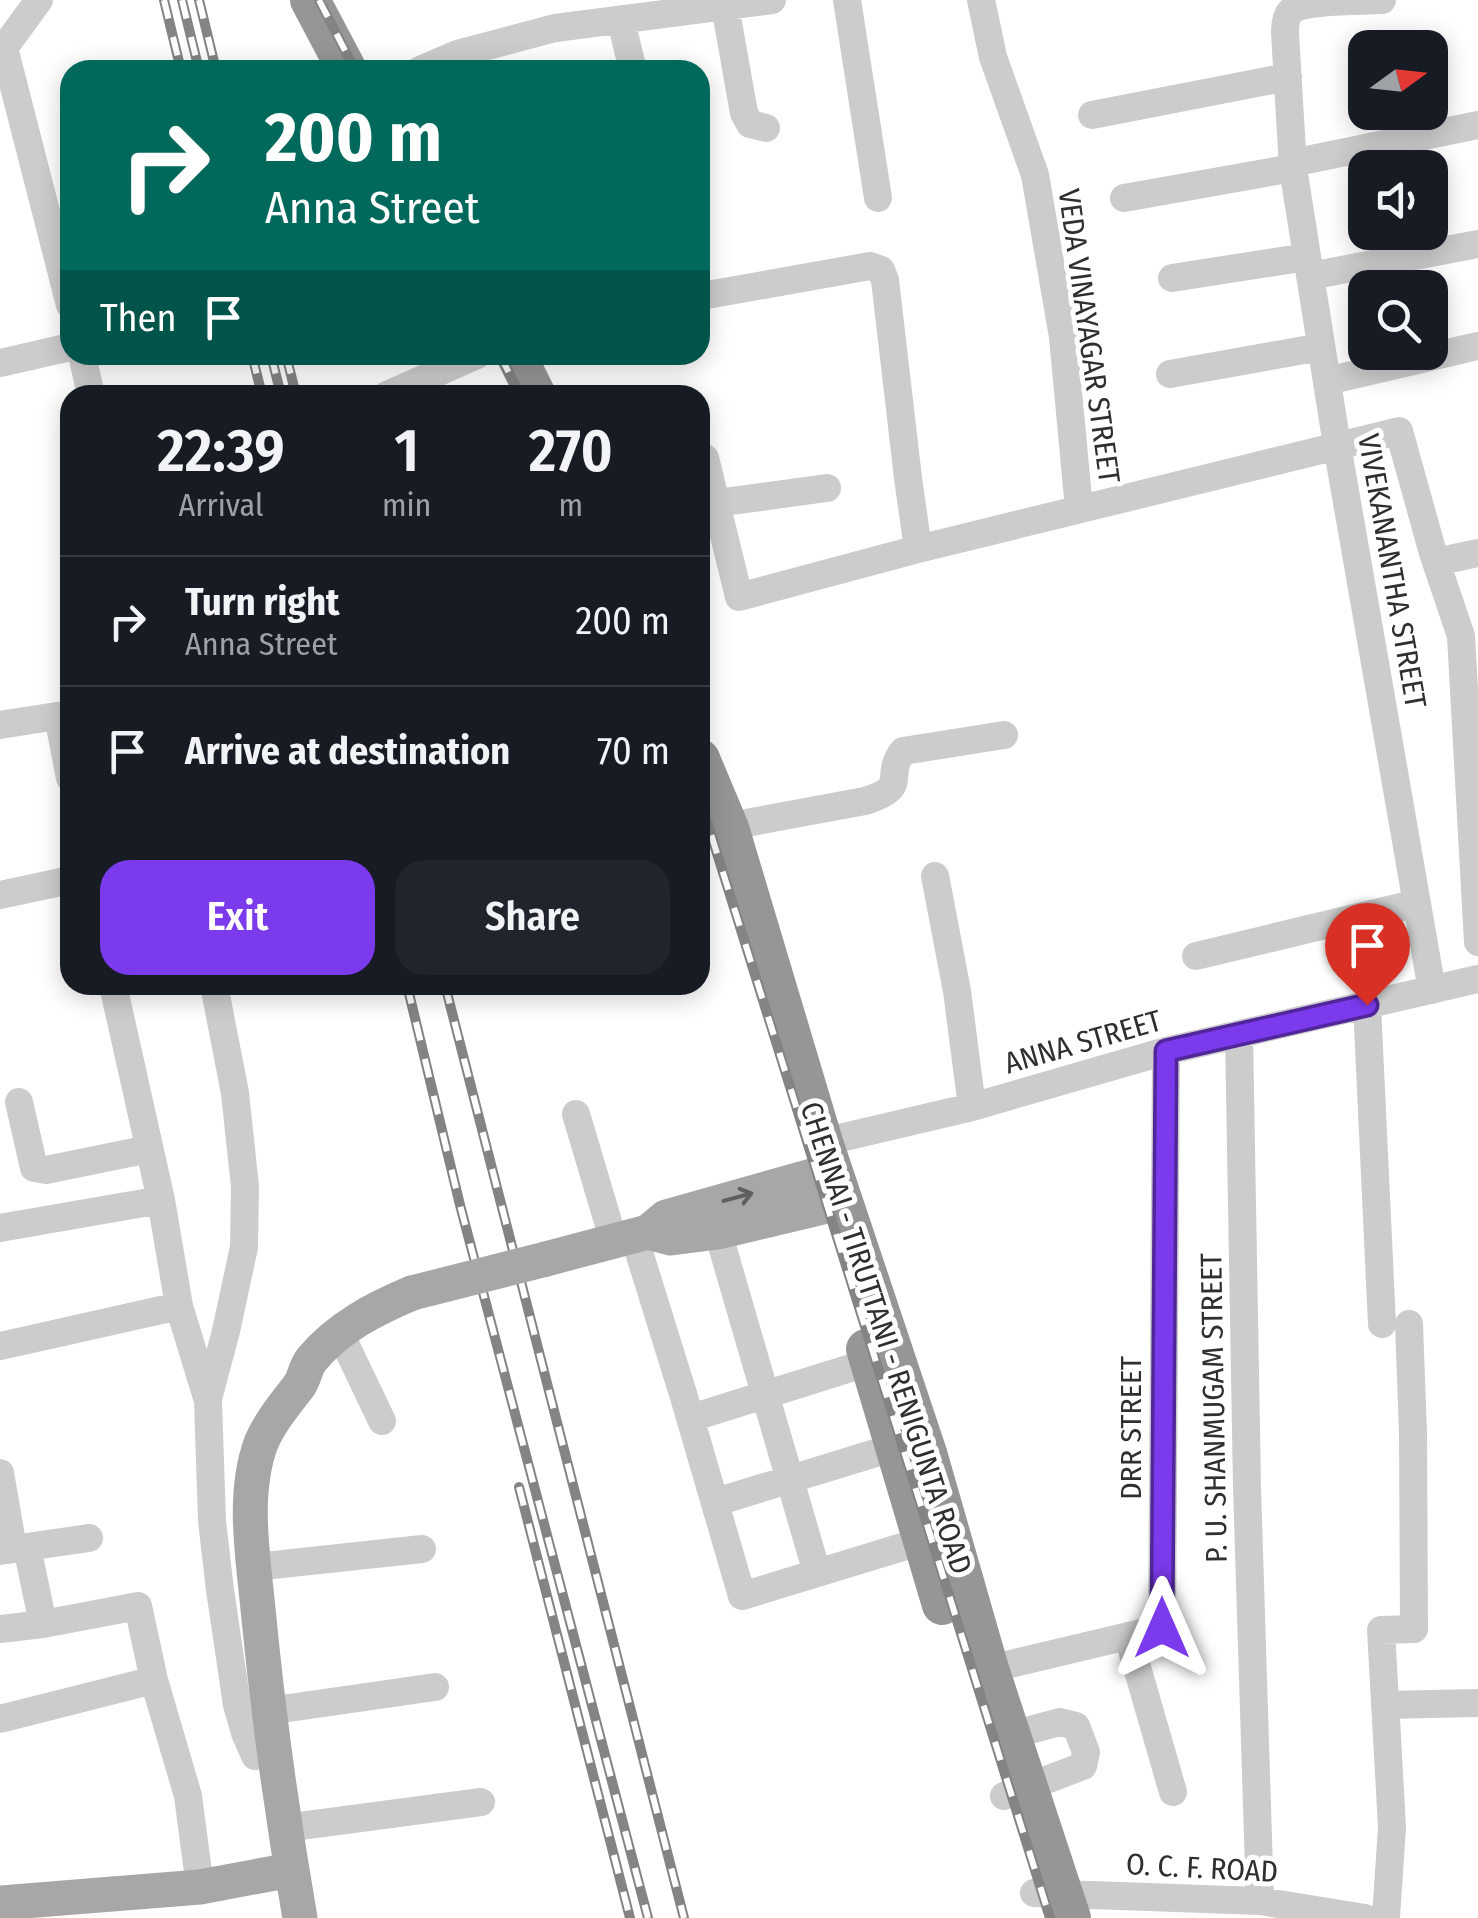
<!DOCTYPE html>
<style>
body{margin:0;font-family:"Fira Sans Condensed",sans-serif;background:#20242c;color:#f1f3f6;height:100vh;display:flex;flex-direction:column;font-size:38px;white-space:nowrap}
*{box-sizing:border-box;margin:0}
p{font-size:32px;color:#9ea1a6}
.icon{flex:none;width:55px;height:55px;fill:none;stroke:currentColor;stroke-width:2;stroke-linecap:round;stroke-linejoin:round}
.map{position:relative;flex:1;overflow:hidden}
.side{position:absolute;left:60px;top:385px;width:650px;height:610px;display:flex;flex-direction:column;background:#171b24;border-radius:30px;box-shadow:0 5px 25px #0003}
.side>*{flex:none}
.guide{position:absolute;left:60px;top:60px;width:650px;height:305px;border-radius:30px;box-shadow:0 5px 25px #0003;background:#00695c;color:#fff;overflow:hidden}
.needle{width:65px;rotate:75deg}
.controls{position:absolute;left:1348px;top:30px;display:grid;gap:20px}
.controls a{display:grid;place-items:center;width:100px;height:100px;border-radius:20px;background:#171b24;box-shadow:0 5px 25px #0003;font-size:50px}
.pin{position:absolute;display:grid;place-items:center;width:85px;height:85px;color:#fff;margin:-102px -42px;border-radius:50% 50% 50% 0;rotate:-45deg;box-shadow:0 0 10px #0007}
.pin .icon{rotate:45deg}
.me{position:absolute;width:110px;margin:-55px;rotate:0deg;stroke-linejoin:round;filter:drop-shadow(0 0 8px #0008)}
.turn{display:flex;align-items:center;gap:35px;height:210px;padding:0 40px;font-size:45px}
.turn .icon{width:130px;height:130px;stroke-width:2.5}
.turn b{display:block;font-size:70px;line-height:85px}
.then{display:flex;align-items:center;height:95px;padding:0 40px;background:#0003;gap:20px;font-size:38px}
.eta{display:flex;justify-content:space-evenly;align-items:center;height:170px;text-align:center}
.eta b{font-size:60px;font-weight:600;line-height:70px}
.primary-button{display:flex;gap:20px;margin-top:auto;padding:20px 40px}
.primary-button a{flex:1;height:115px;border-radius:30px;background:#7c3aed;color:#fff;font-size:40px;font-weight:600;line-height:115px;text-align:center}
.primary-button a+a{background:#20242c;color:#f1f3f6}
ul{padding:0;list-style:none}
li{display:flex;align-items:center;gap:30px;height:130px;padding:0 40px;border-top:2px solid #363941}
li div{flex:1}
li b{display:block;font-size:38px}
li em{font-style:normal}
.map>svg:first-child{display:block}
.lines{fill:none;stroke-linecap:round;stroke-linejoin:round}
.minor{stroke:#ccc;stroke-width:28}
.major{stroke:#a7a7a7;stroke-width:35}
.highway{stroke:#969696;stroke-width:40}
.rail-casing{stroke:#848484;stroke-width:10}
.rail{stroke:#fff;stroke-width:6;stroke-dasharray:19;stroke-linecap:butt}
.major-bridge{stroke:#a7a7a7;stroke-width:35}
.oneway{stroke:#5f5f5f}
.route-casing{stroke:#51269a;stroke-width:25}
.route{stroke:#7c3aed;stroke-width:18}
.labels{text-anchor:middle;stroke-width:10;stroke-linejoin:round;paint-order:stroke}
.street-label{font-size:30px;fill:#2f2f2f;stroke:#fff}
</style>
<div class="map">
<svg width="1478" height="1918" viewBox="0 0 1478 1918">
<rect width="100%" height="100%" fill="#fff"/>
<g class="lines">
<path class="minor" d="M39,0L4,48L70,305
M724,0L744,113L750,124L766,128
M847,0L878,198
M981,0L993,57L1035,175L1063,337L1079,509
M1382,0C1362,1 1306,0 1292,10C1286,15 1285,25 1285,33L1293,168L1337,445L1432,990
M621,21L633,70
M420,70L457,54L555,28L772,0
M1092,115L1288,77
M1292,163L1478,125
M1124,198L1293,168
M1310,276L1478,244
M1172,278L1307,257
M700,292L707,295L870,266L881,270L885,280L908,478L918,549
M82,355L91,395
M0,363L70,347
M1170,374L1321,347
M1327,381L1478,346
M387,395L477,355
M700,460L705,458L739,597L918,549L1399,431L1433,553L1461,636L1478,942
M716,503L827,488
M1436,562L1478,553
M58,716L70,778
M0,725L70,714
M703,831L865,801C911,787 883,777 903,751L1004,735
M935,876L957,991L972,1107
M0,895L70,880
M1196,956L1417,903
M113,985L161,1200L179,1306L208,1401L212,1521L220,1590L237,1705L245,1733L255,1756
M1367,1005L1382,1324
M1239,1034L1247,1487L1260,1901
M19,1102L34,1168L46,1170L149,1149
M576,1114L614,1242
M823,1142L972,1107L1166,1051L1478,979
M0,1228L161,1200
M718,1232L817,1573
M634,1236L684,1397L742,1596L922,1541
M340,1333L382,1421
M0,1346L179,1306
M208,1399L226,1331L244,1247L245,1187L235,1093L214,985
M691,1418L870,1362
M0,1473L13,1548
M716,1502L895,1447
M27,1547L43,1624
M0,1551L89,1538
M254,1567L422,1549
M0,1629L43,1624L138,1606L154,1680L188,1796L200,1887
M1128,1636L1173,1792
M989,1669L1162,1628L1166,1051
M1385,1705L1478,1703
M268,1711L435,1687
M0,1719L154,1680
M1004,1796L1083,1766L1086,1752L1076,1726L1060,1722L1011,1735
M285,1828L481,1802
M1034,1893L1260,1901L1365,1918
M1386,1918L1392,1827L1381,1630L1414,1629L1413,1433L1409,1324"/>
<path class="major" d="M648,1232L671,1238L718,1232L844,1202
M546,1259L648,1232L666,1217L833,1170
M0,1903L200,1887L291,1870
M300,1918C282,1815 268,1713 258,1609C253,1556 242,1495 261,1443C270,1422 285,1404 299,1386C305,1378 305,1367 312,1359C339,1327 374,1309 412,1293"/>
<path class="highway" d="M310,0L347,70
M516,355L536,395
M700,759L729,828L823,1142L927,1453L989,1669L1071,1918
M866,1349L942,1605"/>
<defs>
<path id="rail" d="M164,0L181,70
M182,0L199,70
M199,0L216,70
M319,0L355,70
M252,355L262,395
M271,355L281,395
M286,355L296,395
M500,355L520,395
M700,799L1050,1918
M407,985L460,1205L648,1918
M445,985L684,1918
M519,1487L630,1918"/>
</defs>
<use href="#rail" class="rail-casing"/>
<use href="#rail" class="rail"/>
<path class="major-bridge" d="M412,1293L546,1259"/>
</g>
<defs><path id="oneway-shaft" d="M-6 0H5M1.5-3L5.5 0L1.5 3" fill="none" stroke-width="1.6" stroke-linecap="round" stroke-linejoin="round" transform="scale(2.5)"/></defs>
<use class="oneway" href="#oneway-shaft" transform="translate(738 1197) rotate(-15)"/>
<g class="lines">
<defs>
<path id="route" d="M1162,1628L1166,1051L1367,1005"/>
</defs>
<use href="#route" class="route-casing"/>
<use href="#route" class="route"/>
</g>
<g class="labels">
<g class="street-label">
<text transform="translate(1089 336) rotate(82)" y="10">VEDA VINAYAGAR STREET</text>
<text transform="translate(1392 571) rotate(80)" y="10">VIVEKANANTHA STREET</text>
<text transform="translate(1083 1042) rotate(-16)" y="10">ANNA STREET</text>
<text transform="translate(886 1338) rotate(72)" y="10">CHENNAI - TIRUTTANI - RENIGUNTA ROAD</text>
<text transform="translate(1214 1408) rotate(-91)" y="10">P. U. SHANMUGAM STREET</text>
<text transform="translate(1131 1428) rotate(-90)" y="10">DRR STREET</text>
<text transform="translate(1202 1868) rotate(3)" y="10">O. C. F. ROAD</text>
</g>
</g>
</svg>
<div class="controls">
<a><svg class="needle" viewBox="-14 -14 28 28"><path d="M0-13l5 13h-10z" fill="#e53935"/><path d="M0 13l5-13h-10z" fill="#9ea1a6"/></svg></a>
<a><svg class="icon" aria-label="sound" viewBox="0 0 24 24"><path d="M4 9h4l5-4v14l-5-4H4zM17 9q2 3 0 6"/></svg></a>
<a><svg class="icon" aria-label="search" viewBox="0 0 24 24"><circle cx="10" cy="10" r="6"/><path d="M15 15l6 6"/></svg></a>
</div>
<div class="pin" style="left:1367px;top:1005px;background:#d93025"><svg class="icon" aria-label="arrive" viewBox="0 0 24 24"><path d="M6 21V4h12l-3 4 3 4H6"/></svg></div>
<svg class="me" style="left:1162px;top:1628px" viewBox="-20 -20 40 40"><path d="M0-17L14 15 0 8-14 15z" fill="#7c3aed" stroke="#fff" stroke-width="4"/></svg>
<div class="guide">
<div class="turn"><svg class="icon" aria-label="right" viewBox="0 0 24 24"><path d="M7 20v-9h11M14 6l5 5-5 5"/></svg><div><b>200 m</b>Anna Street</div></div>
<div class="then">Then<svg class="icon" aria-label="arrive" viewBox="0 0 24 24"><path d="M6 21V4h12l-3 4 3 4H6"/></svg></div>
</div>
<section class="side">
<div class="eta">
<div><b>22:39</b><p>Arrival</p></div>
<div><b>1</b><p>min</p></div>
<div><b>270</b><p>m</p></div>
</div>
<ul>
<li><svg class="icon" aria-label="right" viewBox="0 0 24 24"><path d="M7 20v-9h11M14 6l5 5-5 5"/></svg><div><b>Turn right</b><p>Anna Street</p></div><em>200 m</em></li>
<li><svg class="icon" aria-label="arrive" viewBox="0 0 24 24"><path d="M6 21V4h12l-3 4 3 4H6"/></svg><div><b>Arrive at destination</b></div><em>70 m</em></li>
</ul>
<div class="primary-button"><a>Exit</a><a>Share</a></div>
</section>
</div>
